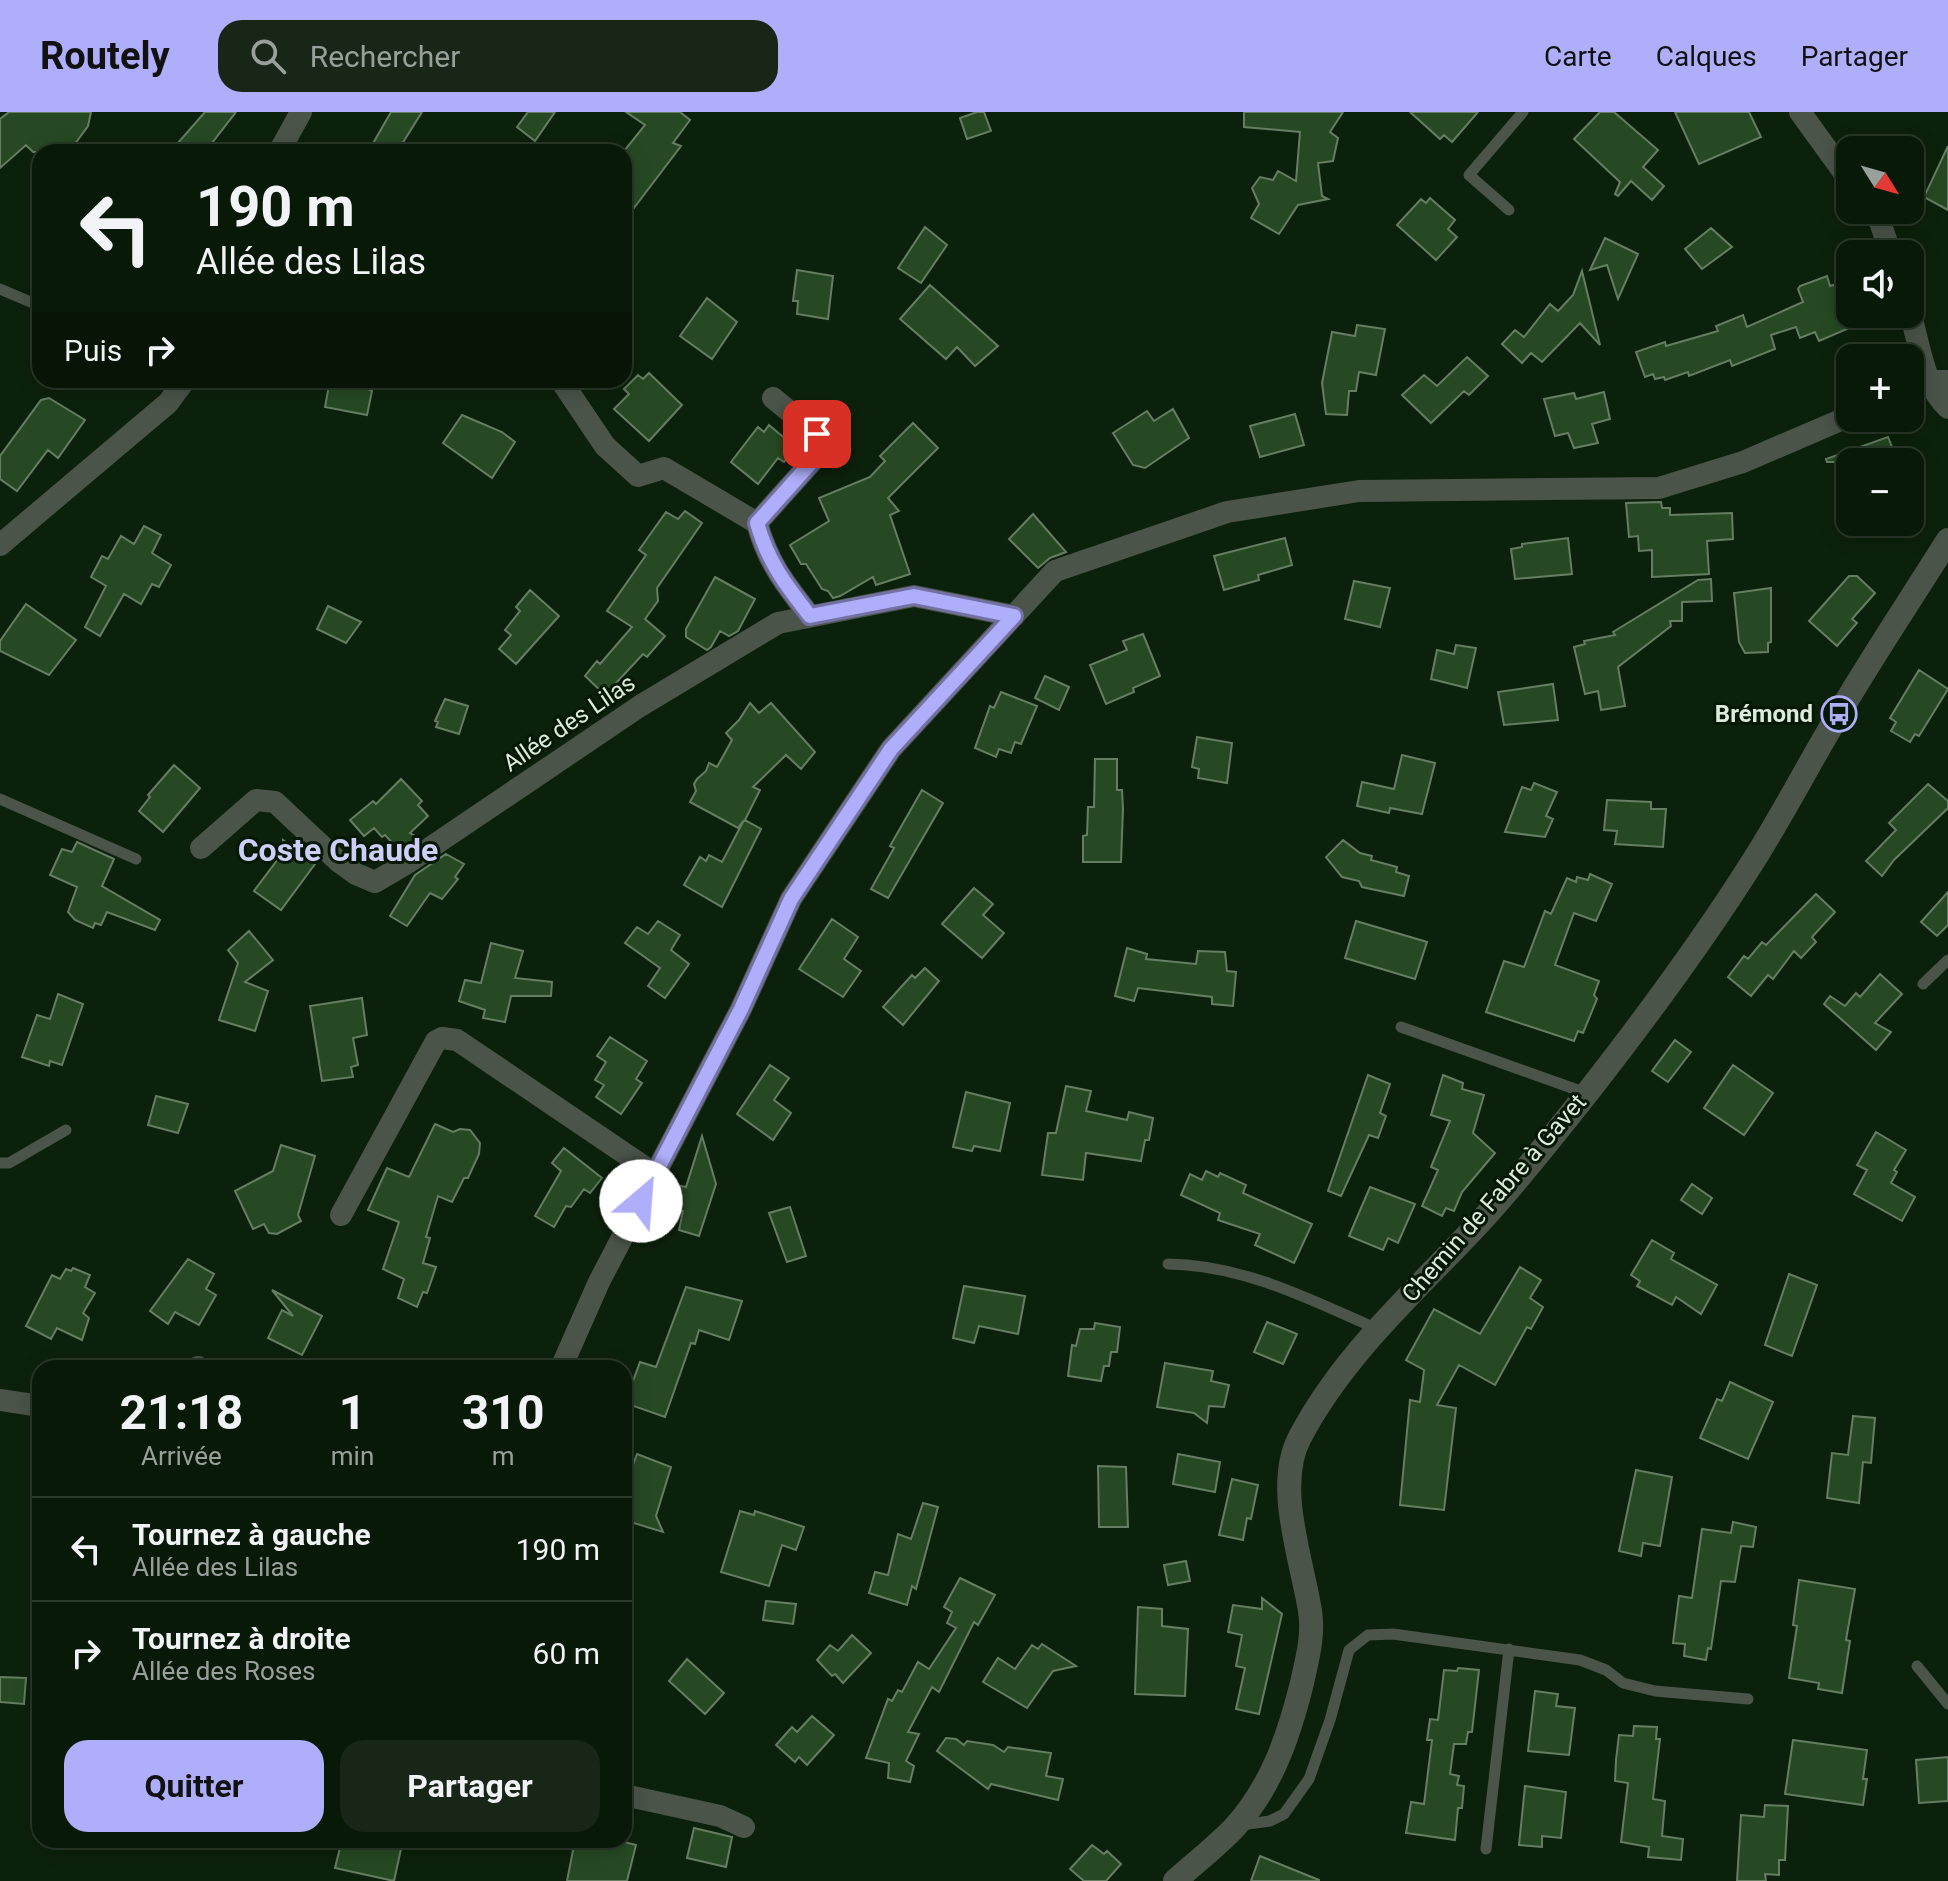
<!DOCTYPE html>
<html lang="fr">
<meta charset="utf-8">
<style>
body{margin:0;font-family:Roboto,sans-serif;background:#172616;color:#f1f3f6;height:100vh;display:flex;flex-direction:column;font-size:30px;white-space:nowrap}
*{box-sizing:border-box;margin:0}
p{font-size:26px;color:#99a09c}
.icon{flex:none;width:44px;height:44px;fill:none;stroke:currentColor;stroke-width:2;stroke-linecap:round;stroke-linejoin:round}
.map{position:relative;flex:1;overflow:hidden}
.panel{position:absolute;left:32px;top:1248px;width:600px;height:488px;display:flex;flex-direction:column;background:#091908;border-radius:24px;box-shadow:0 4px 20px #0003,0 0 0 2px #293829}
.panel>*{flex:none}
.top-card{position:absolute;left:32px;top:32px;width:600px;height:244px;border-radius:24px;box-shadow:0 4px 20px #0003,0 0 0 2px #293829;background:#091908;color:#f1f3f6;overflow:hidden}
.needle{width:52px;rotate:127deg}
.fabs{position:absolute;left:1836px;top:24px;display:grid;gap:16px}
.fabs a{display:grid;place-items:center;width:88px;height:88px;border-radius:16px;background:#091908;box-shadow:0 4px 20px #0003,0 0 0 2px #293829;font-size:40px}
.pin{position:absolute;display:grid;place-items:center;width:68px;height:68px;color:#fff;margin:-34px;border-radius:16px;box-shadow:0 4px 12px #0006}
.me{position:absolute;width:88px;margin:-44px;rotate:27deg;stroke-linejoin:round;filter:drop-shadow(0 0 6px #0008)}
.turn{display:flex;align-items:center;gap:28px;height:168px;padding:0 32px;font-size:36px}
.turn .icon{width:104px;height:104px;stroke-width:2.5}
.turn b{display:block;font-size:56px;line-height:68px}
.then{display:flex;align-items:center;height:76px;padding:0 32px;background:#0003;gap:16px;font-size:30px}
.eta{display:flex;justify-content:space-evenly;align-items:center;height:136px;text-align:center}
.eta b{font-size:48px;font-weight:700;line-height:56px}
.action{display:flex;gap:16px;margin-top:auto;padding:16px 32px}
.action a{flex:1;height:92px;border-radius:24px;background:#afaefa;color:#111;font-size:32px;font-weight:700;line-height:92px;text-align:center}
.action a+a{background:#172616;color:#f1f3f6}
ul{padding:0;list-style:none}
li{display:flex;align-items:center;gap:24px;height:104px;padding:0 32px;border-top:2px solid #293829}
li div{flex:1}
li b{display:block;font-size:30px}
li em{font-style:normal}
header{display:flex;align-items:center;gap:48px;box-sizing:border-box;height:112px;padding:0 40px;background:#afaefa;color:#111}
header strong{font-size:38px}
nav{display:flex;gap:44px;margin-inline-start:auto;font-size:28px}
.search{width:560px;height:72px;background:#172616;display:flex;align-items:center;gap:20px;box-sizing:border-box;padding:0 28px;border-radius:24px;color:#99a09c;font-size:30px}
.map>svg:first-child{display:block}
.building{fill:#264923;stroke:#657d62;stroke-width:2}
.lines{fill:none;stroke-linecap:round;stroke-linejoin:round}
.service{stroke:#4a5449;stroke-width:11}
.minor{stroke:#4a5449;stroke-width:22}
.tertiary{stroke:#4a5449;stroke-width:24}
.route-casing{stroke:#7271a2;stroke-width:20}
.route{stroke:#afaefa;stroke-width:14}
.labels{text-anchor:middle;stroke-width:6;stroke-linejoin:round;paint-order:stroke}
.poi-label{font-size:24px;font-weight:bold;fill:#ddebdc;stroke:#041803;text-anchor:end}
.street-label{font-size:24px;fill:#ddebdc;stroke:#041803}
.district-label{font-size:32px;font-weight:bold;fill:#cdcef9;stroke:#041803}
</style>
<header>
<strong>Routely</strong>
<div class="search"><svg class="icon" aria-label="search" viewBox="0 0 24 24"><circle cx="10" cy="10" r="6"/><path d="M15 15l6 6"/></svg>Rechercher</div>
<nav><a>Carte</a><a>Calques</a><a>Partager</a></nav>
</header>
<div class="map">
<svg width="1948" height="1769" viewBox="0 0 1948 1769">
<rect width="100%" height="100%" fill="#0c210b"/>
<path class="building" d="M9,0H91L88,14L69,40H33L26,33L0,56V7Z
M205,0H236L205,40H170Z
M391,0H422L397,40H368Z
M528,0H555L535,29L517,15Z
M626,0H680L690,8L673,31L681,34L624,109V39L645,13Z
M977,0H984L991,19L967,27L960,6Z
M1244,0H1343L1330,20L1338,26L1333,49L1318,51L1322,84L1328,87L1298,93L1279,122L1251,106L1259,92L1252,76L1260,65L1273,68L1278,59L1296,69L1300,20L1244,15Z
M1410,0H1478L1452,30L1444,23L1440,27Z
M1600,0H1614L1658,38L1643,55L1664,74L1652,88L1631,69L1618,84L1615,82L1620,70L1574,27Z
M1675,0H1749L1761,25L1699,52Z
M1948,34V98L1924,85Z
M1430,86L1455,108L1448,117L1457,125L1436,148L1397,113L1421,87L1426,91Z
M925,115L947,133L921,171L898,156Z
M1711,116L1732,135L1702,157L1685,137Z
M1605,126L1638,142L1618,187L1607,153L1590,158Z
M797,158L833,164L828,207L797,202L798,189H793Z
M1582,159L1600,233L1580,211L1542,250L1531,241L1522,251L1502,232L1515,218L1524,225L1550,192L1558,199L1573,183Z
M1827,164L1830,174L1837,172L1854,214L1819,229L1815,220L1800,226L1796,215L1771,223L1775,237L1732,254L1730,248L1689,264L1688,260L1665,268L1664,265L1655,267L1653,262L1645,265L1636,240L1665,230L1666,234L1718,219L1716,214L1743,203L1747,215L1803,190L1798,177L1800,174Z
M930,173L998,234L975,254L957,235L946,247L900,207Z
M707,186L737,210L712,247L680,224Z
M1357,213L1385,217L1376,263L1359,260L1356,279H1349L1347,303L1326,302L1322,271L1332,220L1355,224Z
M1467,245L1488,264L1469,283L1464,279L1431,311L1402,283L1424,263L1437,274Z
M649,261L682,293L649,329L614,297L629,282L624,277L638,263L643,267Z
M330,268H370L368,277L372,279L367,303L325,295Z
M1604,280L1610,307L1592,312L1598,331L1574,336L1568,321L1555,324L1544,287L1574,281L1576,287Z
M49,286L85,308L58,346L48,338L17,379L0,367V344L41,288Z
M1173,297L1189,326L1145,356L1133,353L1113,321L1147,299L1154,309Z
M1295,302L1304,333L1260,345L1250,314Z
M462,303L502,320L515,330L492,366L443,331Z
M913,311L938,336L888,386L899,399L890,403L910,462L876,473L873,465L840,484L833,486L828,479L822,477L806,452H801L790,433L829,409L819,386L870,365L885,349L880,344Z
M769,313L795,335L784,350L778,346L758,372L731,350L758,315L764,320Z
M1888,325L1898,350H1827L1826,347Z
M1661,390L1662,396H1670V403L1732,401L1733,427L1707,429L1709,462L1652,465V438L1639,439L1638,424L1629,425L1626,391Z
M685,399L702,411L657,476L658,489L645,507L665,524L647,545L643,542L605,583L585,564L597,549L600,552L632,515L607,499L646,443L639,438L666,400L678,407Z
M1033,402L1066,440L1050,446L1038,456L1009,427Z
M144,414L161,423L152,441L171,453L159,475L152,472L141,492L124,482L100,524L85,515L106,474L91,465L102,444L108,447L121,424L134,432Z
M1285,426L1292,453L1258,463L1259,468L1224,478L1214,444Z
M1568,426L1572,462L1515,467L1511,437L1522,435V432Z
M1849,464H1857L1875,481L1852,507L1857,511L1837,534L1809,509Z
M715,465L755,487L738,519L729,524L720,519L711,535L707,538L686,525V517Z
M1711,467L1712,489L1682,490V509H1670L1671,514L1618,555L1625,594L1601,598L1598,579L1585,582L1574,535L1585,532L1584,529L1615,523L1613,520L1698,468Z
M1354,469L1390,476L1380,515L1345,507Z
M1771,476V530L1768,531V540L1745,541L1739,530L1734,481Z
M530,478L559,504L516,552L499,537L511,523L505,518L520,499L516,495Z
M26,492L76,528L49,563L0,539V529Z
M328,494L361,510L346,531L317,517Z
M1143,522L1160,564L1133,576L1134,580L1106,592L1090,553L1127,538L1123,529Z
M1456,533L1476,536L1467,576L1431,567L1437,538L1454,542Z
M1919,558L1948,577L1919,624L1915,622L1910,630L1891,619L1896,610L1890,606Z
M1045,564L1069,575L1059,598L1035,586Z
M1553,572L1558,608L1504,613L1498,580Z
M1001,580L1037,594L1021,632L1015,630L1011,641L999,637L996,645L975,636L990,594L994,596Z
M445,587L468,594L459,622L436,615L438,610L435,609Z
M750,591L759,601L771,591L815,640L801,657L786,643L753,675L760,678L745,708L761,717L722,795L684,773L700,745L706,749L709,743L722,750L744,708L738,716L690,690L696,679L694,672L697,667L706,659L709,651L717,655L732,628L726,621L739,608Z
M1197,625L1232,631L1227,671L1198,666L1199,657L1192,655Z
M1402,643L1435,651L1422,702L1390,696L1389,701L1357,694L1362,670L1394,677Z
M1095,647H1117V678H1122L1123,697L1121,750H1083V724L1087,723L1088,695H1094Z
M174,653L200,676L163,720L139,699L150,685L148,683Z
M401,667L422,689L418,693L428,704L410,721L419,726L400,739L385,723L382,725L374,716L364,724L350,708L373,689L376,692Z
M1534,671L1557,680L1546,704L1553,707L1545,725L1505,720L1522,675L1531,678Z
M1928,672L1948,689V696L1894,748L1882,764L1866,749L1896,718L1889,711Z
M922,678L943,691L888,786L871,777L894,736L890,734Z
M1607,688L1651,690V697H1666L1663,735L1615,732L1617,719L1604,718Z
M283,728L315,752L281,798L254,779L284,739Z
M1343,728L1360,741L1372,744L1371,748L1397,755L1396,760L1409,764L1404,784L1362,775L1359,769L1342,765L1326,745Z
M77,730L114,747L102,774L160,808L155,818L107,800L101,813L95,811L93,816L75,808L68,800L77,775L50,763L62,737L72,740Z
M446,742L464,752L455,765L458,767L442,787L430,781L407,814L390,804L415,763Z
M1590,762L1612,772L1596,809L1574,801L1555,853L1599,869L1594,883L1597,887L1583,921L1578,919L1574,929L1486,900L1504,849L1524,855L1545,799L1551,802L1567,766L1576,770L1577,765L1588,768Z
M974,776L993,792L983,803L1004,821L982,846L942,812Z
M1948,780V813L1937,824L1921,810Z
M1816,782L1835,800L1812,825L1816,830L1801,846L1794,839L1773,867L1768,863L1751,884L1728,865L1744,844L1748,847L1762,830L1766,833Z
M832,807L858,825L844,847L861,859L843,885L799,857Z
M658,809L680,823L671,838L689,852L665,886L648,874L660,856L625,831L637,815L648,822Z
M1356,809L1427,830L1415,867L1345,846Z
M249,819L273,848L245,870L268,879L255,919L219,908L238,851L228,838Z
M491,831L523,839L515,866L552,870L551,884H511L505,910L483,906L485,898L459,889L465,868L481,871Z
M1127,836L1147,842L1146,847L1196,852L1198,839L1225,840L1227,859L1236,860L1233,894L1212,892V885L1138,876L1134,889L1115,884Z
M925,856L939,869L903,913L883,895L912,863L915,866Z
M1880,862L1902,882L1875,911L1891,920L1876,938L1824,892L1830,884L1845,894L1856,881L1860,885Z
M58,882L83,892L62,953L50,949L49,954L22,945L37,903L50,907Z
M362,886L367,923L353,926L358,953L351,955L353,965L322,969L310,894Z
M610,925L647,949L636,967L642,971L621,1002L596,985L604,973L595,968L606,950L597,944Z
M1675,928L1691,940L1668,970L1652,959Z
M770,953L789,966L774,988L791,1001L773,1028L737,1002Z
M1733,953L1773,981L1744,1023L1704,996Z
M1368,963L1390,972L1380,1001L1386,1004L1378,1026L1369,1023L1341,1084L1328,1079Z
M1443,963L1463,971L1462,977L1484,983L1473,1021L1495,1041L1462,1080L1454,1099L1446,1096L1442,1104L1422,1094L1438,1058L1431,1055L1450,1009L1431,1003Z
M1066,974L1091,979L1086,999L1127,1008L1129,1000L1153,1006L1149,1028H1145L1141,1049L1086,1041L1083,1068L1042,1063L1048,1021H1056Z
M966,980L1010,991L1000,1039L974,1034L972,1039L953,1035Z
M156,984L188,992L178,1021L148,1013Z
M435,1012L453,1020L460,1017L470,1018L480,1031L479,1042L468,1066H464L452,1090L438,1084L426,1125L430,1126L423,1151L436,1155L427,1181L423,1180L417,1195L398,1186L404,1167L383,1157L399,1110L368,1098L387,1056L409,1065Z
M1876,1020L1906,1038L1894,1058L1897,1060L1891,1071L1915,1085L1902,1109L1854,1082L1867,1058L1857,1053Z
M702,1024L716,1072L699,1124L679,1118L683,1099L671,1096L676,1073L686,1075Z
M281,1033L315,1044L298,1103L301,1109L277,1122L269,1121L264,1112L253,1117L235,1079L273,1059Z
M564,1036L602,1066L590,1081L584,1077L571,1095L566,1094L554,1115L535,1104L561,1059L552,1051Z
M1206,1059L1218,1065L1220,1061L1246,1073L1243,1081L1312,1112L1294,1151L1255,1133L1260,1122L1218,1108L1220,1101L1181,1083L1190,1062L1202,1068Z
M1692,1072L1712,1086L1702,1102L1681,1088Z
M1370,1075L1415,1092L1398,1131L1388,1126L1383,1138L1349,1124Z
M790,1095L806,1144L787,1150L769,1101Z
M1652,1128L1674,1141L1671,1147L1717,1173L1701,1202L1676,1185L1672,1193L1637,1174L1640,1169L1631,1163Z
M188,1147L214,1162L206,1177L216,1183L199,1213L175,1200L168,1212L150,1199Z
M1520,1155L1541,1168L1530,1186L1543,1195L1531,1217L1527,1215L1495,1273L1459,1253L1437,1293L1456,1296L1444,1398L1400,1393L1410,1288L1420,1290L1424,1258L1406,1248L1434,1197L1480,1222Z
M73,1156L90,1163L85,1175L95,1181L83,1201L89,1206L82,1228L57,1216L51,1227L26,1214L52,1163L60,1167L66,1157L71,1159Z
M1789,1162L1817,1173L1792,1244L1765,1233Z
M964,1174L1025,1184L1018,1222L979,1214L974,1231L953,1226Z
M686,1175L742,1189L729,1228L699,1218L695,1232L691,1231L665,1305L625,1291L640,1250L656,1255Z
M272,1178L322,1204L302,1243L268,1226L282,1198L293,1204Z
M1267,1210L1297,1222L1283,1252L1254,1240Z
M1095,1211L1120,1215L1117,1240H1111L1109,1254H1104L1101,1269L1068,1264L1072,1233L1076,1234L1080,1217H1094Z
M1165,1251L1213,1259L1211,1269L1229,1273L1224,1295L1209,1294L1207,1311L1194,1301L1157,1295Z
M1730,1270L1773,1290L1748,1347L1700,1326L1717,1287L1722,1289Z
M1853,1304L1875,1306L1871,1351L1863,1350L1859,1391L1827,1386L1832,1341L1848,1343Z
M637,1342L671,1355L656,1404L663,1420L624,1408V1378Z
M1178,1342L1220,1350L1215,1380L1173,1372Z
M1098,1354L1126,1355L1128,1415H1099Z
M1636,1358L1672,1365L1660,1434L1643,1431L1641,1444L1619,1439Z
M1232,1367L1258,1373L1251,1407L1247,1406L1243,1428L1219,1423Z
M923,1391L938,1395L916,1477L912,1474L907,1493L869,1481L875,1460L888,1463L898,1422L911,1427Z
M740,1399L754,1403L755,1399L804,1415L796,1438L782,1433L769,1474L721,1460Z
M1733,1410L1756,1415L1753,1435L1741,1434L1735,1470L1721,1469L1711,1537L1708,1536L1706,1548L1684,1544L1685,1532L1673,1531L1679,1484L1692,1486L1702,1417L1731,1421Z
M1186,1449L1190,1469L1168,1473L1164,1453Z
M960,1466L995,1483L978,1513L974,1510L939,1580L932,1575L908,1620L919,1622L906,1649L914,1654L910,1670L888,1666L889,1651L866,1646L888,1587L892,1589L898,1578L902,1580L918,1550L929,1557L956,1516L947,1511L952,1500L944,1495Z
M1799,1468L1855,1477L1846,1528L1850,1529L1842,1581L1818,1577L1819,1571L1789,1566L1797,1514L1793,1513Z
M1262,1486L1282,1502L1259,1602L1236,1597L1245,1556L1236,1554L1242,1523L1228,1520L1233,1493L1262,1497Z
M766,1489L796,1492L793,1512L763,1508Z
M1138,1495L1162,1497V1514L1188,1517L1185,1584L1135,1582Z
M852,1523L871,1541L843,1571L835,1562L832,1564L817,1548L830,1533L838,1539Z
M1042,1532L1076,1554L1053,1559L1027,1596L983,1570L998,1546L1015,1557L1032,1533L1038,1537Z
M687,1547L724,1581L705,1602L669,1569Z
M1458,1556L1479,1558L1472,1620H1468L1466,1632H1454L1450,1662L1459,1664L1457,1673L1464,1674L1462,1696H1458L1455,1728L1406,1721L1411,1690L1424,1692L1432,1628H1427L1430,1607L1438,1608L1444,1558L1457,1559Z
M0,1565L26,1566L24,1592L0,1590Z
M1535,1579L1558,1582L1556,1594L1575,1596L1569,1643L1528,1639Z
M812,1604L834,1623L807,1653L799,1645L795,1650L776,1633L792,1615L797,1620Z
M1634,1614L1657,1615L1656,1627H1660L1653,1687L1665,1689L1662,1724L1683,1727L1681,1748L1648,1745L1649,1735L1621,1730L1628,1671L1615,1669L1616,1648L1619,1623L1633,1624Z
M946,1626L956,1627L964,1633L967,1629L993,1633L1004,1640L1008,1635L1051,1641L1046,1664L1063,1667L1058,1688L991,1672L988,1677L937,1639Z
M1793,1628L1867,1638L1863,1667H1867L1863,1693L1785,1682Z
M1948,1645V1689L1919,1691L1916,1648Z
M1525,1674L1566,1680L1561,1726L1542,1724V1735L1519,1733Z
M1765,1693L1788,1694L1785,1748H1779V1763L1765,1762L1766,1769H1737L1741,1703L1764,1705Z
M694,1716L732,1725L726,1755L687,1746Z
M342,1728H403L394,1769L335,1756Z
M575,1728H616L636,1733L627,1769H567Z
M1092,1733L1104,1742L1107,1739L1121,1752L1106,1769H1084L1070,1757Z
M1260,1744L1319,1768V1769H1251Z"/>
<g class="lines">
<path class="service" d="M1509,98L1469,63L1523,0
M0,177L40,194
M0,687L136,747
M1923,872L1948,848
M1401,915L1586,981
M0,1051H9L66,1018
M1168,1152C1243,1153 1310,1187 1377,1217
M1917,1554L1948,1592
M1241,1713L1270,1709L1284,1702L1309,1667L1330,1608L1349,1538L1368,1523L1393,1522L1580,1548L1606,1558L1623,1571L1655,1579L1748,1587
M1486,1737L1509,1537"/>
<path class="minor" d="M1800,0L1850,69
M279,40L301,0
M1871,98L1880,110L1891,142
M1910,201C1920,233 1923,273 1948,296
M564,273L605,334L638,364L664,356L757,411C768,451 785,472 810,504
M1910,278L1929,269H1948
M757,411L817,344L820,332L817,322L773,286
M0,433L168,291L185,268
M201,736L256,688L275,690L338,749L356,762L375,770L409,750L640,594L778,511L914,484L1014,504
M341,1103L436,929L442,926L457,928L655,1062
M198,1255L199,1256
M561,1256L599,1170L741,897L791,787L891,637L1055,459L1227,400L1359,379L1659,376L1743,350L1850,304
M0,1288L40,1294
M624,1683L720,1704L744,1715"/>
<path class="tertiary" d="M1175,1769C1195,1751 1217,1734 1235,1715C1272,1674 1289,1623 1302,1571C1307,1548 1314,1523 1310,1499C1302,1448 1274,1373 1300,1325C1344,1241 1416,1179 1480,1110C1518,1069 1553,1024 1588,980C1645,907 1702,830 1752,751C1782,704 1808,653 1837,605C1872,545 1911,487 1948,428"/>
</g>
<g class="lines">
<defs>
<path id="route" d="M641,1089L741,897L791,787L891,637L1014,504L914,484L810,504C785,472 768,450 757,411L817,344L820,332L817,322"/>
</defs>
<use href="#route" class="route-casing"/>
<use href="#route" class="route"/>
</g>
<defs>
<symbol id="bus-ring" viewBox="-11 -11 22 22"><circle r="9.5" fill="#041803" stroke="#afaefa" stroke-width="1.5"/><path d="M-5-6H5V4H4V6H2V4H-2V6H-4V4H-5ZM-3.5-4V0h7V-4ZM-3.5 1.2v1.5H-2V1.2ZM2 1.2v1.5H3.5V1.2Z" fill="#afaefa"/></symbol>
</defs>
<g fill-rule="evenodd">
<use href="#bus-ring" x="1819" y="582" width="40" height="40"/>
</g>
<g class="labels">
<g class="poi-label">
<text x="1813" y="610">Brémond</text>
</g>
<g class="street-label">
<text transform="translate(569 611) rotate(-34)" y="8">Allée des Lilas</text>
<text transform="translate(1494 1086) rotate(-49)" y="8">Chemin de Fabre à Gavet</text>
</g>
<g class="district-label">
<text x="338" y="749">Coste Chaude</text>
</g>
</g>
</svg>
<div class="fabs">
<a><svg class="needle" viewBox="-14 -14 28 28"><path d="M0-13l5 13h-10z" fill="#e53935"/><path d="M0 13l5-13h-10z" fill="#99a09c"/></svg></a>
<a><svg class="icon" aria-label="sound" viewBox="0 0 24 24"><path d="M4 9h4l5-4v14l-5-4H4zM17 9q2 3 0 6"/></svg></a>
<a>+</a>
<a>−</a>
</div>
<div class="pin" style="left:817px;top:322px;background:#d93025"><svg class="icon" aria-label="arrive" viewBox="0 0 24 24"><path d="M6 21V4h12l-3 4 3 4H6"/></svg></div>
<svg class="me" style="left:641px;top:1089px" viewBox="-20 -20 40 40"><circle r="19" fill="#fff"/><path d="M0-13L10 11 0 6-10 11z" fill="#afaefa"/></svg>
<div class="top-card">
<div class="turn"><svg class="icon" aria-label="left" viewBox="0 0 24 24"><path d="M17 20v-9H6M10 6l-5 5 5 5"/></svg><div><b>190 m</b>Allée des Lilas</div></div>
<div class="then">Puis<svg class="icon" aria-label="right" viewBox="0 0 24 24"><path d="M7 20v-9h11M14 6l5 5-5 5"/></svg></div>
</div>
<section class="panel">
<div class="eta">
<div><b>21:18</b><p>Arrivée</p></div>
<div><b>1</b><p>min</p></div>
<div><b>310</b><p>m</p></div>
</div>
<ul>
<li><svg class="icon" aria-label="left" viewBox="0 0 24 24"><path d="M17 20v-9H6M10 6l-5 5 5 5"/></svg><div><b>Tournez à gauche</b><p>Allée des Lilas</p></div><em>190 m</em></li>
<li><svg class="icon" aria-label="right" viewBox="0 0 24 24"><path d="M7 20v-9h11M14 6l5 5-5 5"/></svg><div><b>Tournez à droite</b><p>Allée des Roses</p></div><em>60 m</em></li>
</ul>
<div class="action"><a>Quitter</a><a>Partager</a></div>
</section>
</div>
